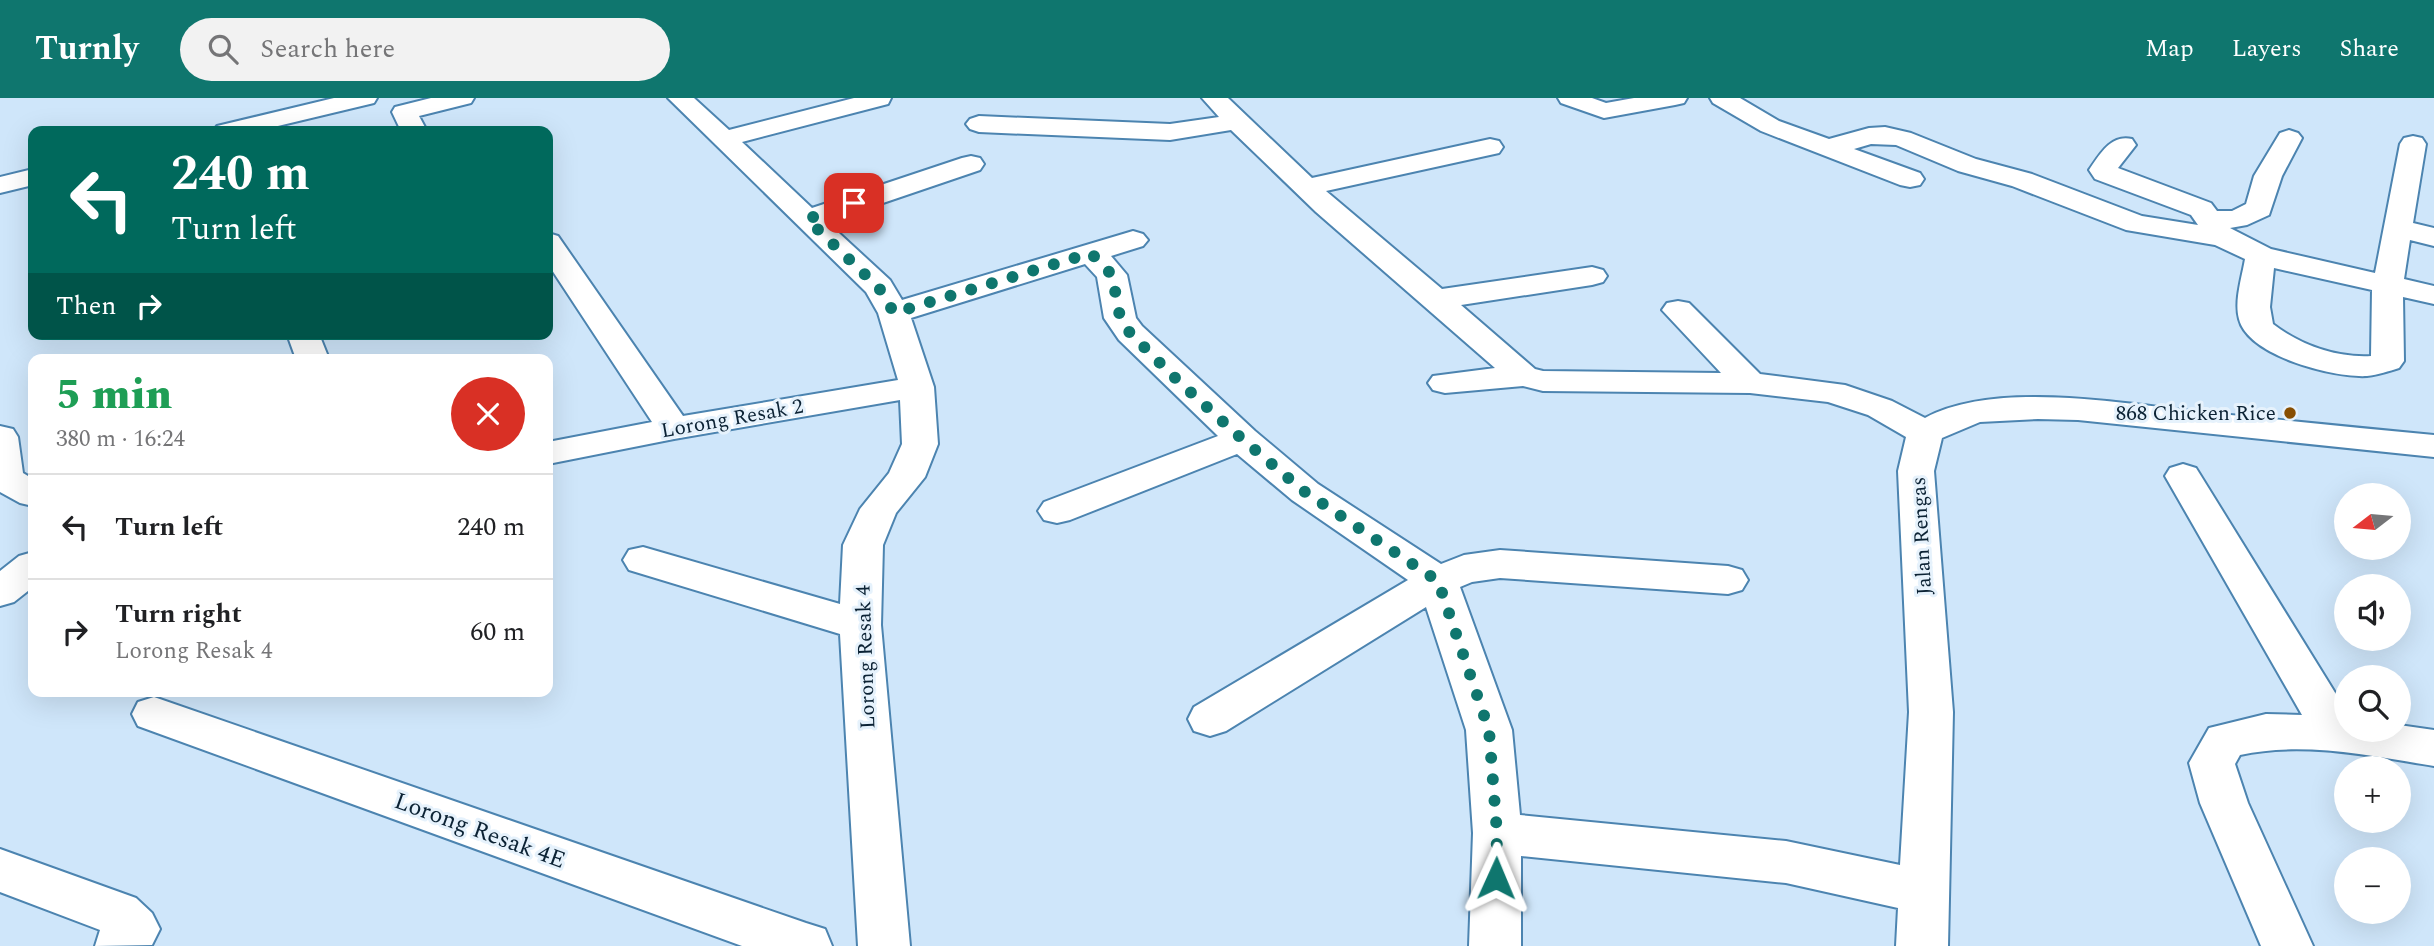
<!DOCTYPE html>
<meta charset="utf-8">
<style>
body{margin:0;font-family:Spectral,serif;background:#f2f2f2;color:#202124;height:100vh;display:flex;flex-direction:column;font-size:26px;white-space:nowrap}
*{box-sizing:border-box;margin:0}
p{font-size:23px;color:#757577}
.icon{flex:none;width:38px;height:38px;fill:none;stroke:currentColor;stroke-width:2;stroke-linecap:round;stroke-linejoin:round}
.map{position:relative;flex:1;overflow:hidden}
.sheet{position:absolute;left:28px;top:256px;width:525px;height:343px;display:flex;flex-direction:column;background:#fff;border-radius:14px;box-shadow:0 7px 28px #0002}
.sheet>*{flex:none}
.hud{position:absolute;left:28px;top:28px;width:525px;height:214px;border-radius:14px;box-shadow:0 7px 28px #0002;background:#00695c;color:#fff;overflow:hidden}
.needle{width:46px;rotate:254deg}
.tools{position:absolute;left:2334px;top:385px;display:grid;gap:14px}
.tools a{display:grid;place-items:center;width:77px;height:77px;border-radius:50%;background:#fff;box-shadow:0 7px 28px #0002;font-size:35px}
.pin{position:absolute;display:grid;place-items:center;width:60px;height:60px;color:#fff;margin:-30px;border-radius:14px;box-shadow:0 4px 10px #0006}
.me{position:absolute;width:77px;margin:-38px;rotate:1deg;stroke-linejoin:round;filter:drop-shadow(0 0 5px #0008)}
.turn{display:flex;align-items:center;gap:24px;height:147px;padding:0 28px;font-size:32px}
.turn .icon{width:91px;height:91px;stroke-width:2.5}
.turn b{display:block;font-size:49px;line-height:60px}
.then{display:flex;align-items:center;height:66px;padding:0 28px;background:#0003;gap:14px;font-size:26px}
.round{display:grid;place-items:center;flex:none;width:74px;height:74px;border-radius:37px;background:#f2f2f2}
.head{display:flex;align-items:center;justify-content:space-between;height:119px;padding:0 28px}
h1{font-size:42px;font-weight:800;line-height:52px;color:#1e9e55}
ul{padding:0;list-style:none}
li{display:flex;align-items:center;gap:21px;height:105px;padding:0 28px;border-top:2px solid #e0e0e0}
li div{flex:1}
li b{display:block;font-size:26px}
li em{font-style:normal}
header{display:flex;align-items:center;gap:42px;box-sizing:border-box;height:98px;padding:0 35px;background:#0f766e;color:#fff}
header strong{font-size:33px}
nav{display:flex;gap:38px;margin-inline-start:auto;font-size:24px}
.search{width:490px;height:63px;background:#f2f2f2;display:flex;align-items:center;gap:18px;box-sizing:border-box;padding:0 24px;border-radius:38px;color:#757577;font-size:26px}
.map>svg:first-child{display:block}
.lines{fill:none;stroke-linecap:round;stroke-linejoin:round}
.minor-casing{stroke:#4c84b0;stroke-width:4}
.minor{fill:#fff;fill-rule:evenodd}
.route{stroke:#0f766e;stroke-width:12;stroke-dasharray:0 21.6}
.poi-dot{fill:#874e01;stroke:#e6f2fc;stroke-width:2.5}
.labels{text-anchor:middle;stroke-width:6;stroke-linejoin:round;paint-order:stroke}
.poi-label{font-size:21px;fill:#0b2234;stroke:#e6f2fc;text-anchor:end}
.street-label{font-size:21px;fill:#0b2234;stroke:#e6f2fc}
.near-street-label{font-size:24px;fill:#0b2234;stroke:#e6f2fc}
</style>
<header>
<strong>Turnly</strong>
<div class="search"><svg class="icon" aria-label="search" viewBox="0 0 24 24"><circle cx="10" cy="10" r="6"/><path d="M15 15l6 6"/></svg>Search here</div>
<nav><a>Map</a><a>Layers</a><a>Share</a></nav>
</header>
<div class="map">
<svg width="2434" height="848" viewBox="0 0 2434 848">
<rect width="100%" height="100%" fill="#cfe6fa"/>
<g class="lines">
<defs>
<path id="minor" d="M334,0H377L374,5L257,33H213L217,28Z
M431,0H474L471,5L419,18L427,33H401L392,14L395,9Z
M668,0H694L729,32L854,0H891L888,6L742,44L812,110L962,60L971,58L980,60L984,66L980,72L827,124L890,182L902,202L1123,136L1133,133L1143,136L1148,142L1143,148L1111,158L1127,177L1136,220L1142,228L1255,333L1318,386L1441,466L1464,457L1500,452L1728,468L1742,472L1748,482L1742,492L1728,496L1500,480L1472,484L1460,489L1512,632L1520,717L1786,743L1900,767L1909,614L1898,373L1906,339L1868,317L1828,304L1750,295L1543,293L1523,288L1445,295L1433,292L1428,285L1433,278L1495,270L1316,114L1231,32L1170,42L979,34L970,31L966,26L970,21L979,18L1170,26L1219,19L1202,0H1228L1312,80L1490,41L1499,43L1503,49L1499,55L1326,93L1442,191L1592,169L1603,172L1607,178L1603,184L1592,187L1461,207L1535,271L1543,273L1721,275L1662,212L1667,205L1678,203L1689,205L1760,276L1845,287L1892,303L1925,320C1997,281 2130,307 2210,315C2285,322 2359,330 2434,337V359L2078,322L2038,321L1980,324L1942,340L1934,373L1953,614L1948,848H1896L1898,810L1786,785L1521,758V848H1469L1473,735L1466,632L1426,509L1226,633L1210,638L1194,633L1188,621L1194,609L1408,482L1292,402L1237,356L1070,422L1057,425L1044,422L1038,413L1044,404L1218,338L1119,242L1104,220L1097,179L1085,166L911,220L934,289L938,346L925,379L896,415L883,447L881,527L910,848H858L840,536L629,472L623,462L629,452L643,449L840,506L843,447L860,411L889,375L902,346L900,302L674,341L548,366V344L652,324L548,166V135L558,138L683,318L898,282L878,215L866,194Z
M1558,0H1592L1606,5L1634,0H1687L1684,5L1675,7L1604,20L1561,5Z
M1710,0H1740L1779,23L1829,41L1869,30L1885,29L1911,35L1976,61L2032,76L2142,118L2198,127L2191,117L2095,81L2089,72C2100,56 2111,36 2132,41L2136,47L2118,70L2211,105L2217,113H2232L2246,106L2254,78L2280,35L2289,32L2298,35L2302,40L2282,78L2269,117L2247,127L2230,130L2271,151L2375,175L2400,46L2404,40L2413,38L2422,40L2426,46L2413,125L2434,130V148L2410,142L2404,181L2434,188V206L2403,199L2404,263L2399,270C2389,273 2378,277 2367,278C2334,280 2248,258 2239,221C2234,203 2242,179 2245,161L2215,147L2126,132L2012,88L1958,73L1896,47L1871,46L1854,51L1920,75L1924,81L1920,87L1910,89L1900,87L1761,33L1713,5ZM2274,170L2372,192L2371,258C2337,260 2300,247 2273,226L2270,209Z
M33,71V87L0,95V79Z
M287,236H319L329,261H296Z
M0,328L13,331L18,339L23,375L33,381V408L20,405L0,394Z
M2183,366L2196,370L2201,378L2347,614V632H2399V627L2434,632V668C2370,658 2304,643 2240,657L2235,666L2248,705L2313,848H2261L2200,705L2189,665L2209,630L2266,616L2302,617L2165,378L2170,370Z
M33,454V489L14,504L0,508V473L19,458Z
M154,599L806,825L825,831L832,848H742L138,628L132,616L138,604Z
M0,751L136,800L152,815L160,831L152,847L95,848L100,832L0,794Z"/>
</defs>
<use href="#minor" class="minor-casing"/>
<use href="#minor" class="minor"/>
</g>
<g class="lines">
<path class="route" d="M854,105L807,121L879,190L894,215L1091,155L1112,177L1120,219L1130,235L1174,279L1242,341L1305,394L1438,483L1489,632L1497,735L1496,780"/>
</g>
<circle class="poi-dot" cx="2290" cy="315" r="7"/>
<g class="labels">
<g class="poi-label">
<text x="2276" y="322">868 Chicken Rice</text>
</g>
<g class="street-label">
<text transform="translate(732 320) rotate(-10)" y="7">Lorong Resak 2</text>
<text transform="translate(1921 438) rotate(-93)" y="7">Jalan Rengas</text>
<text transform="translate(865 559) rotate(-92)" y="7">Lorong Resak 4</text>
</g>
<g class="near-street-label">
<text transform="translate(480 732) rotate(20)" y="8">Lorong Resak 4E</text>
</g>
</g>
</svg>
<div class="tools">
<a><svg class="needle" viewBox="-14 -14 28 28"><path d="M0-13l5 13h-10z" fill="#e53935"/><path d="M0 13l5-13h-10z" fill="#757577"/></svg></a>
<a><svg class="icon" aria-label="sound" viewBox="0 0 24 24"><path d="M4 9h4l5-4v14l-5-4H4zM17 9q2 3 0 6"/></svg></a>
<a><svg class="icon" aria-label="search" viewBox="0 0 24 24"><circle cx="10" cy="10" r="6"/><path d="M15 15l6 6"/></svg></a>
<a>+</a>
<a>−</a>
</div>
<div class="pin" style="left:854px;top:105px;background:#d93025"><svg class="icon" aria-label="arrive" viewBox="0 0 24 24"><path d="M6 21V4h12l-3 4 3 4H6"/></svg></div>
<svg class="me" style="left:1496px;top:780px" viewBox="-20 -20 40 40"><path d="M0-17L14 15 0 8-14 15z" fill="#0f766e" stroke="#fff" stroke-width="4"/></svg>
<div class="hud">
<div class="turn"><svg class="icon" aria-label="left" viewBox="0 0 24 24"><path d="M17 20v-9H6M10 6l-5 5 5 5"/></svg><div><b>240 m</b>Turn left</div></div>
<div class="then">Then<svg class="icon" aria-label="right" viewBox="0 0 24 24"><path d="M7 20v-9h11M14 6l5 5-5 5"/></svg></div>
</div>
<section class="sheet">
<div class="head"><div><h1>5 min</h1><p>380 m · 16:24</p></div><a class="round" style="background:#d93025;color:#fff"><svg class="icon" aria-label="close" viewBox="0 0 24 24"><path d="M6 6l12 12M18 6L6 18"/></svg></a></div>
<ul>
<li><svg class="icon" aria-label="left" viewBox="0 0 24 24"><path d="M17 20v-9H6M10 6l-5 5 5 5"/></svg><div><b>Turn left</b></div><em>240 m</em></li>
<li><svg class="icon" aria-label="right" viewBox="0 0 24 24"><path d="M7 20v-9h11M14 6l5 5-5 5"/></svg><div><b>Turn right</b><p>Lorong Resak 4</p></div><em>60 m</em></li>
</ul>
</section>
</div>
